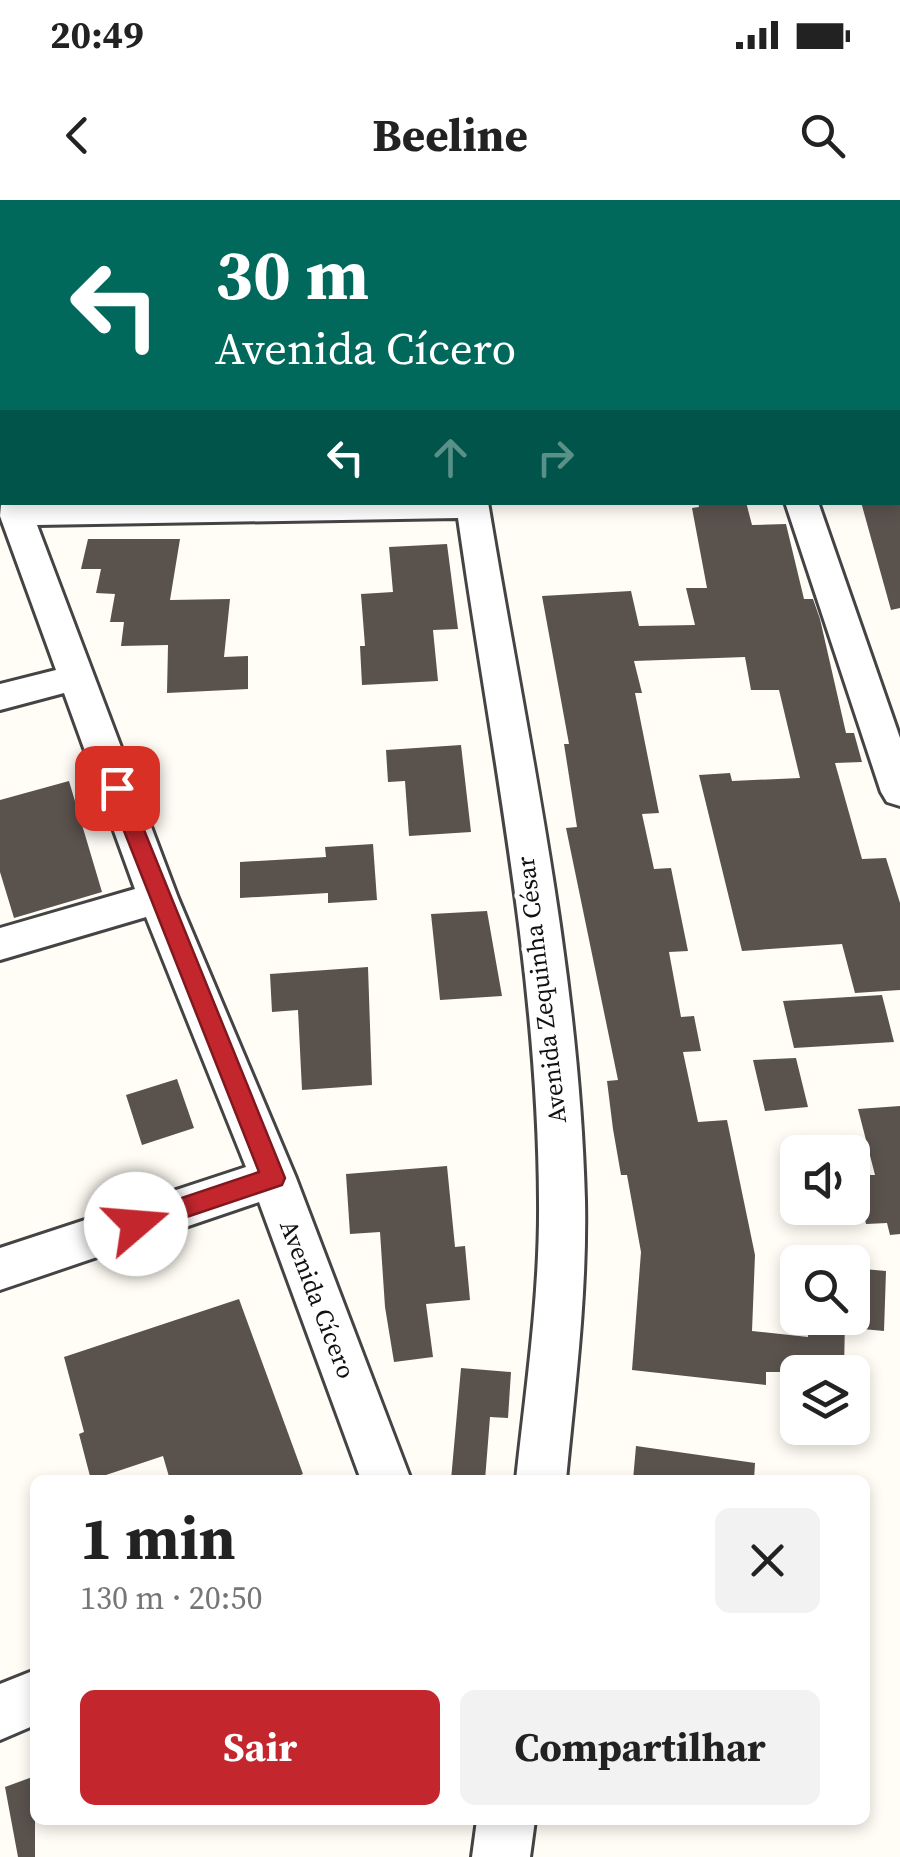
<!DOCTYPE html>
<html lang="pt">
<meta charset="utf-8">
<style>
body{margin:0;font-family:"Source Serif 4",serif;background:#f2f2f2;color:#222;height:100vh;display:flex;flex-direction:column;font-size:38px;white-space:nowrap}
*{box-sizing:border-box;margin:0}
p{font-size:32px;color:#767676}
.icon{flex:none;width:55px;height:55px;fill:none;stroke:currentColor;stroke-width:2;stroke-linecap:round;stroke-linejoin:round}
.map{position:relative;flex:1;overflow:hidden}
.drawer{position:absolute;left:30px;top:1275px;width:840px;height:350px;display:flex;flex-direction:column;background:#fff;border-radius:15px;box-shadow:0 5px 15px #0003}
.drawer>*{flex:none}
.hud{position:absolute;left:0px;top:0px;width:900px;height:305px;box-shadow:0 5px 15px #0003;background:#00695c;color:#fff;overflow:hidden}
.buttons{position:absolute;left:780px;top:935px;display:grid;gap:20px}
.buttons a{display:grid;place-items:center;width:90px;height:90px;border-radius:15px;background:#fff;box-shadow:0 5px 15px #0003;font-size:50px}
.pin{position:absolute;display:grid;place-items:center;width:85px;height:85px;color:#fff;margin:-42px;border-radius:20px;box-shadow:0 5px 15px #0006}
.me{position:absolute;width:110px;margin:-55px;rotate:72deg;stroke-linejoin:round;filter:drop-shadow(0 0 8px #0008)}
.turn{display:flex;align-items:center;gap:35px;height:210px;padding:0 50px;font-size:45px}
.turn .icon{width:130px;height:130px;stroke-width:2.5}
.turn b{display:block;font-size:70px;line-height:85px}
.lanes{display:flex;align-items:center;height:95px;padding:0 50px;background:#0003;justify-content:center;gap:50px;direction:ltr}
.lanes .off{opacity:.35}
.round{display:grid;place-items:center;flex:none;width:105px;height:105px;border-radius:15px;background:#f2f2f2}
.head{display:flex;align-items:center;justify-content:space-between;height:170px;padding:0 50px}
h1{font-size:60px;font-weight:700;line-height:75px}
.button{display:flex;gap:20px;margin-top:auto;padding:20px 50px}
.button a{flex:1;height:115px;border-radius:15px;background:#c4262e;color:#fff;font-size:40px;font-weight:700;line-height:115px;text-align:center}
.button a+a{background:#f2f2f2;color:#222}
.status{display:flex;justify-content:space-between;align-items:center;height:70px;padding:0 50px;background:#fff;direction:ltr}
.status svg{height:28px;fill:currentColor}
header{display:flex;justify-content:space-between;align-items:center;height:130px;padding:0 50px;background:#fff;font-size:45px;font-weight:700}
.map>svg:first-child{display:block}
.building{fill:#5a524d}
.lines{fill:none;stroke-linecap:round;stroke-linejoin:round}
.street-casing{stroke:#444;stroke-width:6}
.primary-casing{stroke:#222;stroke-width:60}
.street{fill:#fff;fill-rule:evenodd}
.primary{stroke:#f9d66b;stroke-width:55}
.route{fill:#c4262e;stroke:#7f191e;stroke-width:2.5}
.labels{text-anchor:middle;stroke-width:10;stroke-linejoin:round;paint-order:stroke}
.street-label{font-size:25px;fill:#111;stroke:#fff}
</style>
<div class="status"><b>20:49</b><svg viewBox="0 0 49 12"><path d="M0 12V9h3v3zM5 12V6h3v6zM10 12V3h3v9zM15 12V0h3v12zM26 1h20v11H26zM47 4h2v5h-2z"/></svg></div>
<header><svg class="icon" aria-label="back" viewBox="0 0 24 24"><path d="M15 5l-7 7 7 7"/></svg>Beeline<svg class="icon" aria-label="search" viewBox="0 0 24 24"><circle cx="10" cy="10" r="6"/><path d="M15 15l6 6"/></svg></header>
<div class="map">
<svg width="900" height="1657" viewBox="0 0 900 1657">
<rect width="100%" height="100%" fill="#fffdf5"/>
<path class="building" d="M698,302H746L752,325L786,324L804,399H813L820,419L846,533H854L862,562L835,563L862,659L886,658L900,703V790L855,793L842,744L742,751L699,575L730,573L732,581L800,578L779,490H751L745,457L634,461L642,493H635L659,613L642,614L654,669L671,668L688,751L669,752L681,817L694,816L701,851L683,852L698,922L727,920L755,1055L752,1131L808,1137L809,1118H845L844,1172H766V1185L632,1170L641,1052L627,975H621L613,929L607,881L618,880L566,628L577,627L564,544H569L542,396L631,391L639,426L695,425L686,388H707L692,308L699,307Z
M861,302H900V408L891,410Z
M88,339H180L170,400L230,399L224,457L248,456V489L167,493L168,445L121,446L124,422H110L115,394L96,393L101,369H81Z
M447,344L458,429L433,430L438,481L362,485L360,446H365L361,394L393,392L389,347Z
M461,545L471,632L409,636L405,581L388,582L386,550Z
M69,581L102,692L14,718L0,672V600Z
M373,644L377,700L328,703V693L240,698V662L326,657L325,647Z
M487,711L502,796L440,800L431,714Z
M368,767L372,885L302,890L298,810L272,812L270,774Z
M882,795L894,842L794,848L783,801Z
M796,858L808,907L765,911L753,860Z
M177,879L194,928L142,945L126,895Z
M900,906V1034L890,1035L887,1023L866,1024L856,975H875L858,909Z
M447,966L455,1047L465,1046L470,1100L426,1104L433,1157L394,1162L385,1107L380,1032L350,1034L346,974Z
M852,1068L886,1071L884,1131L852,1128Z
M239,1099L303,1274L288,1280H170L163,1256L91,1280L79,1234L84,1232L64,1157Z
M461,1168L511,1172L508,1218L490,1217L485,1280H451Z
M636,1246L755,1263L754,1280H633Z
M35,1576V1657H18L5,1587Z"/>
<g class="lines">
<defs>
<path id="street" d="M417,0H445V2H418Z
M686,0H714V2H687Z
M0,253L2,254V281L0,280Z
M2,294V302L29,304L488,302C526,533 579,766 585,1000C587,1094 575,1187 566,1280H516C526,1187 540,1094 539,1001C538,772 490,544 458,318L37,325L178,698L296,978L411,1280H361L259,1002L0,1090V1048L246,967L146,717L0,760V728L135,689L64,493L0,510V484L56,470L0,316Z
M785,302H818L900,538V606L887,602L881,592Z
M35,1470V1525L0,1540V1484Z
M477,1620H535L530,1657H472Z"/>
<path id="primary" d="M256,2L263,0
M326,2L333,0
M0,103L2,102"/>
</defs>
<use href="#street" class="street-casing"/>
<use href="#primary" class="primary-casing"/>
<use href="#street" class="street"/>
<use href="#primary" class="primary"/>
</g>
<path class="route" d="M117,580L127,588L285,978L282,985L136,1034L124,1024L128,1016L259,972L107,588Z"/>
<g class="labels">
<g class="street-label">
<text transform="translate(541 790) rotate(-97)" y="9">Avenida Zequinha César</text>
<text transform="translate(318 1099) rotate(69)" y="9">Avenida Cícero</text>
</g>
</g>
</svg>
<div class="buttons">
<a><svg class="icon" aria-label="sound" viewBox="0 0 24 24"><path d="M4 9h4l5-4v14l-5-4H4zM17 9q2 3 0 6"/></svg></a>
<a><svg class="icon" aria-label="search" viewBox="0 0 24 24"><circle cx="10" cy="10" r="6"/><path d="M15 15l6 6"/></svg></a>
<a><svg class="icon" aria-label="layers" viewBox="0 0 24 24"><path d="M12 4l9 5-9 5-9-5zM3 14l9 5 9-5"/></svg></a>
</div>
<div class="pin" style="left:117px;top:588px;background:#d93025"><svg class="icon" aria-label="arrive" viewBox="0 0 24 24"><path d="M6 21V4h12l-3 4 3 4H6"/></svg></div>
<svg class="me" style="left:136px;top:1024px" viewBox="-20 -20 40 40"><circle r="19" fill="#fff"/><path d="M0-13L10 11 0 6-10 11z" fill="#c4262e"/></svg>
<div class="hud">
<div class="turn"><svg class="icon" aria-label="left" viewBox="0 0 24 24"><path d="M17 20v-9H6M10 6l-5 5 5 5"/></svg><div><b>30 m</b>Avenida Cícero</div></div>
<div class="lanes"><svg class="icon" aria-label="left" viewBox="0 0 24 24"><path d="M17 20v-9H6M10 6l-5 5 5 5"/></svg><svg class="icon off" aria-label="ahead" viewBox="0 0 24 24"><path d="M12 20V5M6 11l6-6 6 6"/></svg><svg class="icon off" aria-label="right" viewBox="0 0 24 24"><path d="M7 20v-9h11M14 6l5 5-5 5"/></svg></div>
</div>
<section class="drawer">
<div class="head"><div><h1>1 min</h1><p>130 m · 20:50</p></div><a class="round"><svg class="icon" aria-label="close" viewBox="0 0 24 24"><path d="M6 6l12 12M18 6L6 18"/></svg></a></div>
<div class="button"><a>Sair</a><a>Compartilhar</a></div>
</section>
</div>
